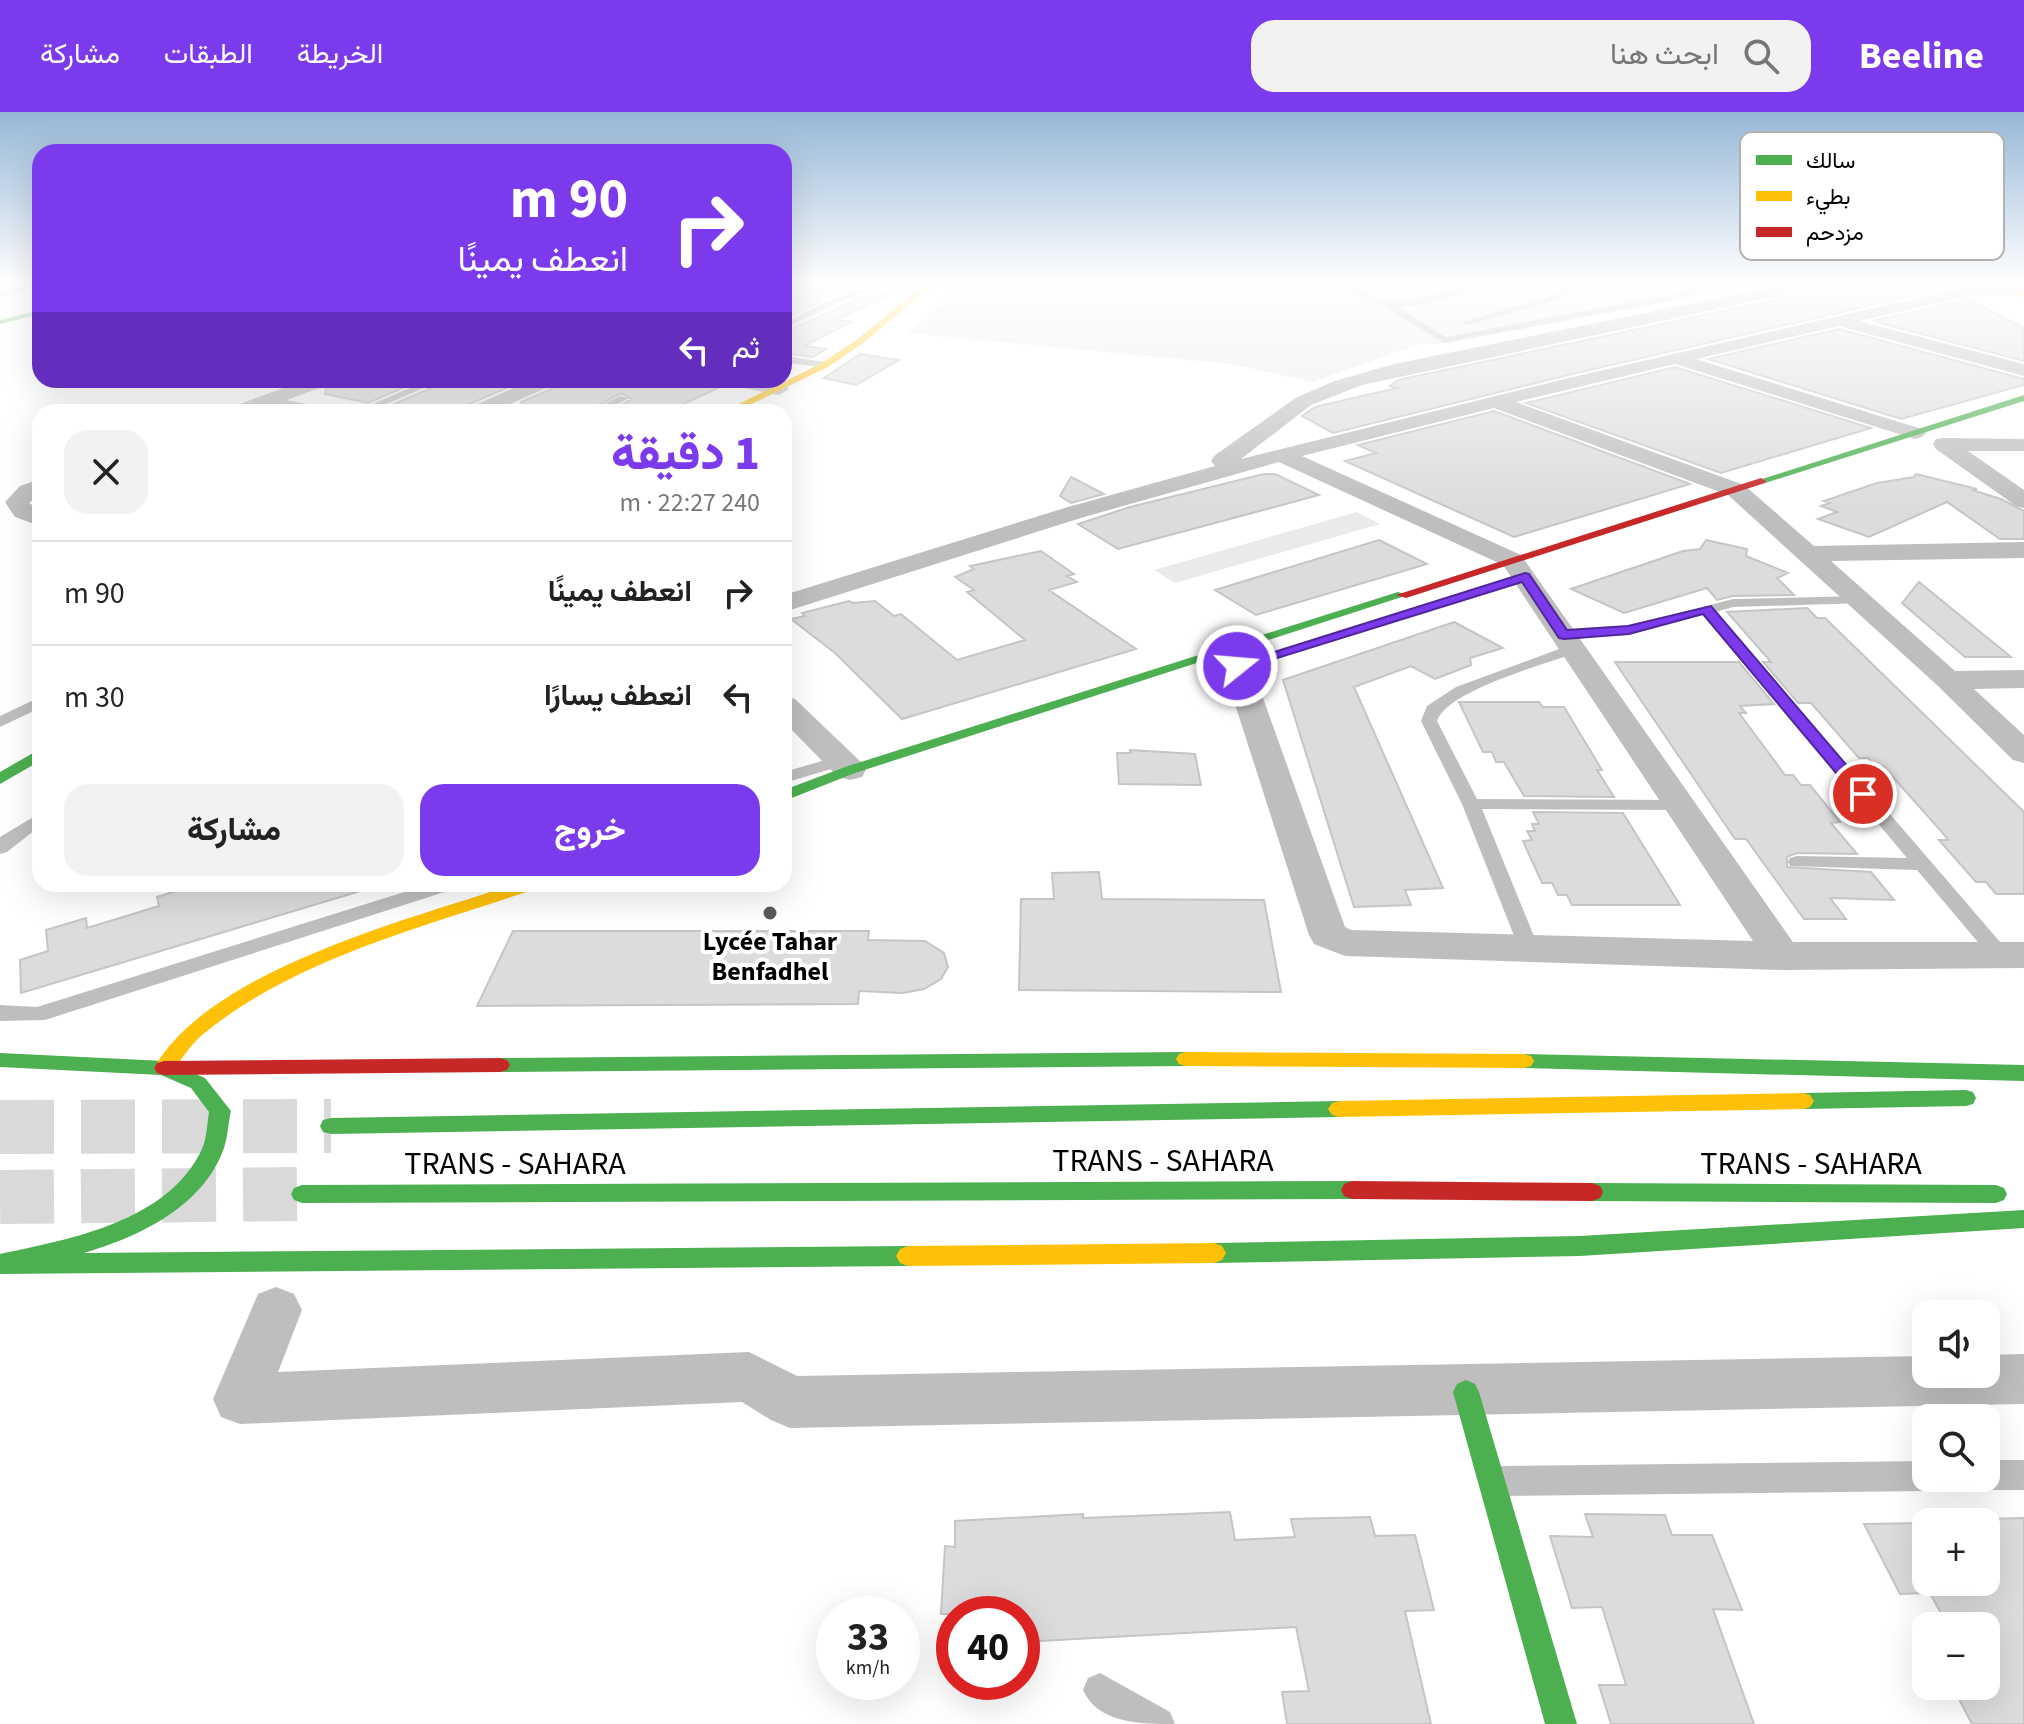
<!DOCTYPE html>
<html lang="ar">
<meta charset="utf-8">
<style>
body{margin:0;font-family:"Source Sans 3",Vazirmatn,sans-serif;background:#f2f2f2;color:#222;direction:rtl;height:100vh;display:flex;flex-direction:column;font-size:30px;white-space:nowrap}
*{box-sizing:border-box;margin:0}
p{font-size:26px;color:#767676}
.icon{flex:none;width:44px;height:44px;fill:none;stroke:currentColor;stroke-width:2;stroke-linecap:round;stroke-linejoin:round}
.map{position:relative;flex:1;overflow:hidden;direction:ltr}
.details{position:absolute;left:32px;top:292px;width:760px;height:488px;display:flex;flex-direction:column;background:#fff;border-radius:24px;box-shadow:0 8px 32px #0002;direction:rtl}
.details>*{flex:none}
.hud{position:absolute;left:32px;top:32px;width:760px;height:244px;border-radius:24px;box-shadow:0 8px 32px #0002;direction:rtl;background:#7c3aed;color:#fff;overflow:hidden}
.tools{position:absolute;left:1912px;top:1188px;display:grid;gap:16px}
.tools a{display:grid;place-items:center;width:88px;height:88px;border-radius:16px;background:#fff;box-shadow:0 8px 32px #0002;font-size:40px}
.speed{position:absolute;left:816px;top:1484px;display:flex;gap:16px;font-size:40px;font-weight:700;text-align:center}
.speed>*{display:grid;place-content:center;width:104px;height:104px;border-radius:50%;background:#fff;box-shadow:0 8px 32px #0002;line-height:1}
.speed small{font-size:20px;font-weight:400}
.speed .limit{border:12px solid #d22;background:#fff;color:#111}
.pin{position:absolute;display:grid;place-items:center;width:68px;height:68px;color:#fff;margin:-34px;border:4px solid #fff;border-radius:50%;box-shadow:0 2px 8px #0007}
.me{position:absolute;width:88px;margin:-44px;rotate:73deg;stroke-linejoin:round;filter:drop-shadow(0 0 6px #0008)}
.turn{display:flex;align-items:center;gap:28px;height:168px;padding:0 32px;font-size:36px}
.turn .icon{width:104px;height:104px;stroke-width:2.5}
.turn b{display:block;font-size:56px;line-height:68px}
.then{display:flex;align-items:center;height:76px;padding:0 32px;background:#0003;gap:16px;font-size:30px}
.round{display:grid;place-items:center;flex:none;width:84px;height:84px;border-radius:24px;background:#f2f2f2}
.overview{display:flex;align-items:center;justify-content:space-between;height:136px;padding:0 32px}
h1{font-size:48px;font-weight:800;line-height:60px;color:#7c3aed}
.button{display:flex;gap:16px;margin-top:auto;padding:16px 32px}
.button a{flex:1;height:92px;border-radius:24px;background:#7c3aed;color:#fff;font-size:32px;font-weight:800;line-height:92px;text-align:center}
.button a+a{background:#f2f2f2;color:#222}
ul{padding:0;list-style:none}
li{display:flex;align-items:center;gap:24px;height:104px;padding:0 32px;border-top:2px solid #e0e0e0}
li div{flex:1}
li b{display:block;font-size:30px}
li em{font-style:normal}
header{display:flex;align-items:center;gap:48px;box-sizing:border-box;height:112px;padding:0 40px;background:#7c3aed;color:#fff}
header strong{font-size:38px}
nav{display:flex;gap:44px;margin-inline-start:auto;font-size:28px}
.search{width:560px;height:72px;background:#f2f2f2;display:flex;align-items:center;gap:20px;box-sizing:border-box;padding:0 28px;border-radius:24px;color:#767676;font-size:30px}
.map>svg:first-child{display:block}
.green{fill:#eaeaea}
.building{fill:#dcdcdc;stroke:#c5c5c5;stroke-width:2}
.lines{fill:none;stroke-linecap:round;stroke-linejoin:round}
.highway-tunnel{stroke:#d9d9d9;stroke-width:54;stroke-dasharray:54 27;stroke-linecap:butt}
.lane{fill:#bebebe;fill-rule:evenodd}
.street{fill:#bebebe;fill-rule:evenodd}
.fast{fill:#4caf50;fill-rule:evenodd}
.slow{fill:#ffc107;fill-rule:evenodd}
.jam{fill:#c62828;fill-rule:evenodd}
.route{fill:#7c3aed;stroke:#51269a;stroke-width:2}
.poi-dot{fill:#595959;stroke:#fff;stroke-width:3}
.labels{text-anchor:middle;stroke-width:8;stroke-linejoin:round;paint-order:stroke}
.poi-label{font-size:26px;font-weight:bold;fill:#000;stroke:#fff}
.near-street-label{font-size:32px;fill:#000;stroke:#fff}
.key{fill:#fff;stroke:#b2b2b2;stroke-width:2}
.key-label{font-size:22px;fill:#000}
</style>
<header>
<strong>Beeline</strong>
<div class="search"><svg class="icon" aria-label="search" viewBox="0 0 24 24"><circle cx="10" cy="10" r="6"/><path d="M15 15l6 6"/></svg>ابحث هنا</div>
<nav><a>الخريطة</a><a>الطبقات</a><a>مشاركة</a></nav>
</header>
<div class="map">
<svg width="2024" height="1612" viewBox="0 0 2024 1612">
<rect width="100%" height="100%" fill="#fff"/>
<path class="green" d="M966,171H1770L1442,232L1422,231L1313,270L1232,252L907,221Z
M1357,400L1380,412L1175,471L1154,458Z"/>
<path class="building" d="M821,171H871L833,183L784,208V187Z
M1826,171H1937L1947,176L1572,262L1333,321L1302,304L1315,295L1397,276L1390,274L1398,268L1816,179Z
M875,180L890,182L837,208L851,210L804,234L826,237L813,245L784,241V220Z
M1969,187L2024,216V249L1872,209Z
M1839,217L2024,267V273L1901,307L1708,247Z
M860,242L899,248L856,273L824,266Z
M1675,255L1871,316L1721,361L1526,291Z
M336,268H421L368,291L325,282L326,277Z
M435,268H525L467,293L462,300H412L387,295L436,274Z
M561,268H718L722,274L666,300H609L632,287L621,281L586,300H523L521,290L556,275Z
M1494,299L1690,372L1514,425L1345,349L1376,341L1358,333Z
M1264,362H1275L1319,383L1118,437L1078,412L1130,395Z
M1916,362L1977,377L1972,378L2001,387L2024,399V427H2000L1947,390L1869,425L1818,407L1837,400L1821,394L1830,391L1824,389L1877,371L1914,365Z
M1071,365L1104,382L1071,391L1060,384Z
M1379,428L1427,452L1256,503L1215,478Z
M1706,428L1747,437L1746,444L1788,461L1777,466L1794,483L1733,484L1717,488L1707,476L1624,501L1571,477L1683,439L1700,437Z
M1041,439L1074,462L1067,464L1077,470L1049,478L1136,537L902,607L835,541L791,507L805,504L802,501L849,489L853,491L875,489L894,504L901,502L957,548L1025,528L967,480L974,478L955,465L974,457L970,454Z
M1919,470L2011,545H1965L1902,491Z
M1807,496L1817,506H1825L2024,700V782H1996L1986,770H1976L1939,728H1948L1941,719L1884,655H1876L1868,646H1859L1811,591H1798L1763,550H1771L1727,500Z
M1454,510L1503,536L1470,546L1471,553L1435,567L1411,554L1354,575L1443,776L1405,778L1411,793L1354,795L1283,568Z
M1615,550H1739L1774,592L1740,594L1746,601H1739L1785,663H1793L1801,673H1810L1840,710L1831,711L1857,742L1796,741L1787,745V755L1871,760L1894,788L1830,786L1846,807H1804L1746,727H1735Z
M1459,590H1539L1543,595H1564L1602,658H1597L1614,685L1524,684L1504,650H1496L1492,640H1483Z
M1130,638L1195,642L1201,673L1119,672L1117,641H1131Z
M1533,700L1623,701L1680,793H1572L1567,783H1558L1552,771H1542L1523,729L1532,728L1527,719H1535L1532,712H1539Z
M1099,760L1102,787L1264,788L1281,880L1019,878L1021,787H1054L1052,761Z
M200,772H355L357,780L21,881L20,848L48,839L46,818L86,806L87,816L159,794L157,785Z
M513,819H869L868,828L925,829L944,841L948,855L941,867L924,877L903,881L859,879L858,892L477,894Z
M1230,1400L1235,1428L1295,1425L1291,1407L1370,1405L1375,1424L1415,1423L1434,1498L1405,1499L1431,1612H1287L1282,1580L1309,1579L1296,1515L1022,1530V1502H941L945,1434L955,1435V1409L1083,1402V1406Z
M1585,1402L1665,1403L1672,1423H1712L1742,1498L1713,1497L1754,1612H1611L1599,1573H1626L1602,1495L1572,1496L1550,1424L1593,1425Z
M2024,1406V1612H1972L1952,1574H1986V1514H1948L1926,1474V1481L1900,1482L1864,1412L1926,1411V1470H1986V1407Z"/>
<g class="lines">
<path class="highway-tunnel" d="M0,1015L331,1014
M0,1085L302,1082"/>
<path class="lane" d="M29,171L40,173L0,185V179Z
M880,171H892L840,190L784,217V211L834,186Z
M1331,171H1342L1392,192L1481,171H1494L1434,190L1399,196L1446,225L1664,184L1719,171H1733L1664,190L1444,231L1388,197Z
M1579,171H1589L1552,190L1467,213L1462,210L1546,186Z
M784,244L825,250L830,253L825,256L784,250Z
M426,269L435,271L368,300H354Z
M620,284L629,286L603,300H589Z
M268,285L336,297L341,300H318L264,290L263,288Z
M1859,484L1866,488L1864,491L1733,495L1716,500L2007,838L2010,843L2007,848H1993L1917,758L1790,754L1788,750L1790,746L1797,744L1907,746L1703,503L1629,522L1564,527L1557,523L1564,519L1629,514L1733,487Z
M1573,532L1578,534V540C1547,552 1447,578 1437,609L1477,687L1680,688L1689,693L1680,698L1482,697L1540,839L1530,846L1520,839L1462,692L1421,609L1427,594L1456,575Z
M40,585V596L0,615V604Z
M839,644L848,649L845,653L784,671V660Z
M40,701V714L7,740L0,742V725Z
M430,772H460L457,776L45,908L0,909V893L37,895Z
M1986,1348H2024V1378H1986L1975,1373L1972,1366H1986Z
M1926,1349V1366H1940L1937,1374L1926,1379L1498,1384L1487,1379L1483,1369L1487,1359L1498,1354Z
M1100,1561L1170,1600L1175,1612C1142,1612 1098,1612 1083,1578L1088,1566Z"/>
<path class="street" d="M784,171H813L811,174L784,181Z
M889,171H937L938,172C927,180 900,179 889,171Z
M1793,171H1823L1815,176L1362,273L1311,293L1241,347L1573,265L1974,173L2022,176L2024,179L2016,184L1974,183L1859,209L2024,252V264L1839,214L1696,247L1922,317L1926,321L1922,325L1915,327L1675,252L1516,290L1744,373L1814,434L2024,430V446L1831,449L1955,559L2024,558V576L1974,577L2024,623V651L2013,648L1938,574L1728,383L1494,296L1302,344L1521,443L1793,830H2024V856L1783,858L1345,844L1314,832L1309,823L1217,536L1221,530L1231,527L1241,530L1245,536L1345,815L1351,818L1753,829L1503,453L1279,350L1084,405L784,500V483L1068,395L1215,354L1211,349L1214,344L1297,285L1335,269L1394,252Z
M305,268H333L330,272L255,300H226L229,296Z
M532,268H558L555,272L492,300H465L468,296Z
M721,268H762L786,273L789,277L779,283L724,272Z
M1944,326L2024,327V339H1968L2024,378V396L2016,394L1936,337L1933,332L1936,327Z
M40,367V382L29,391L40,398V414L15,405L5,390L20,374Z
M784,584L795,587L862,651L866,658L862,665L850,668L838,665L784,610Z
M276,1175L294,1182L302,1198L278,1260L749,1240L797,1264L1926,1244V1262H1986V1243L2024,1242V1292L790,1316L771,1308L742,1290L240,1312L221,1305L213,1287L258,1182Z"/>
<path class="fast" d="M40,198V202L0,212V208Z
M2024,283V289L1765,371L1756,369Z
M1398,480L1408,483L855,661L784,689V678L845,655Z
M40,637V649L0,672V660Z
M1186,940L1193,942L1196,947L1193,952L1186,954L500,960L493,958L490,953L493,948L500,946Z
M0,941L164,949L205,966L231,999C228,1011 228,1024 224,1036C204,1094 139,1125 84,1141L908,1134L916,1137L920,1144L916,1151L908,1154L0,1162V1142C70,1127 168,1110 202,1037C207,1026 207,1012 209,1000L191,976L161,963L0,955Z
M1524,942L2024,953V969L1524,956L1517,954L1514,949L1517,944Z
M1966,978L1973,980L1976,986L1973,992L1966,994L1803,997L1796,995L1792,989L1796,983L1803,981Z
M1339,989L1346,991L1350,997L1346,1003L1339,1005L331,1022L323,1020L320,1014L323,1008L331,1006Z
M1352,1069L1360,1072L1363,1078L1360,1084L1352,1087L302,1091L294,1088L291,1082L294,1076L302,1073Z
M1592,1071L1996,1073L2004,1076L2007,1082L2004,1088L1996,1091L1592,1089L1584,1086L1581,1080L1584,1074Z
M2024,1098V1116L1580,1144L1214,1151L1206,1148L1202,1141L1206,1134L1214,1131L1580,1124Z
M1466,1268L1475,1272L1479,1280L1577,1612H1545L1453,1280L1457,1272Z"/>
<path class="slow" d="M927,171H935L862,232L828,255L735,300H722L822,251L856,228Z
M1993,171H2003L2024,180V185Z
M515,772H541L538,776C425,815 297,845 202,923C190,933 181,949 171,961H157L154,956C210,857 411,807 515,772Z
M1186,940L1524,942L1531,944L1534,949L1531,954L1524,956L1186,954L1179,952L1176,947L1179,942Z
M1803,981L1810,983L1814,989L1810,995L1803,997L1339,1005L1332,1003L1328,997L1332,991L1339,989Z
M1214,1131L1222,1134L1226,1141L1222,1148L1214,1151L908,1154L900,1151L896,1144L900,1137L908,1134Z"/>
<path class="jam" d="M1761,366L1766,369L1765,371L1406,486L1396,483Z
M500,946L507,948L510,953L507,958L500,960L164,963L157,961L154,956L157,951L164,949Z
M1352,1069L1592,1071L1600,1074L1603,1080L1600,1086L1592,1089L1352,1087L1344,1084L1341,1078L1344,1072Z"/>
</g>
<linearGradient id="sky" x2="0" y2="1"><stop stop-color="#96b7d6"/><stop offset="0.43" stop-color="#fff"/><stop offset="1" stop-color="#fff" stop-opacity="0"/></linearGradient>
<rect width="2024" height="397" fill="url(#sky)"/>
<path class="route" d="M1525,461L1529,462L1567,518L1628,514L1711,494L1871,682L1869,686H1857L1703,502L1629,522L1564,527L1559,526L1522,470L1242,557L1230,554Z"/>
<circle class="poi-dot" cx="770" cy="801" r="8"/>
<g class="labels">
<g class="poi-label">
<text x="770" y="838">Lycée Tahar<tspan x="770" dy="30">Benfadhel</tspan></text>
</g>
<g class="near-street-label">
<text x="1163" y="1059">TRANS - SAHARA</text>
<text x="515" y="1062">TRANS - SAHARA</text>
<text x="1811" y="1062">TRANS - SAHARA</text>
</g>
</g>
<rect x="1740" y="20" width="264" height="128" rx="12" class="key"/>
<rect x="1756" y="43" width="36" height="10" fill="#4caf50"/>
<rect x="1756" y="79" width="36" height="10" fill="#ffc107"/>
<rect x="1756" y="115" width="36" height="10" fill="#c62828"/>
<g class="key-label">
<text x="1806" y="56">سالك</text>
<text x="1806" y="92">بطيء</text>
<text x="1806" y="128">مزدحم</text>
</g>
</svg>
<div class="tools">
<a><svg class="icon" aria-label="sound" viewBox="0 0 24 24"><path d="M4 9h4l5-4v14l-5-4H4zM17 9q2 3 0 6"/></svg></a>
<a><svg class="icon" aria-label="search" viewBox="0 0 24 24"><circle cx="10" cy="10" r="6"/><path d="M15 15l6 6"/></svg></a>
<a>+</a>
<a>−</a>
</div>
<div class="speed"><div>33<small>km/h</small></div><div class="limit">40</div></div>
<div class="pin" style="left:1863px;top:682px;background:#d93025"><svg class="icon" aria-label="arrive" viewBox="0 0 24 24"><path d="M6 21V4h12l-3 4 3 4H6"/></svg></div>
<svg class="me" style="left:1237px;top:554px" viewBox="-20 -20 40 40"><circle r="17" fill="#7c3aed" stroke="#fff" stroke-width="3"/><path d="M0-11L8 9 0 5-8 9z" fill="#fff"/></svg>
<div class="hud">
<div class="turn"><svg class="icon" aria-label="right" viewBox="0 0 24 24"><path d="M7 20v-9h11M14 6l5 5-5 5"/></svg><div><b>90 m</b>انعطف يمينًا</div></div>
<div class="then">ثم<svg class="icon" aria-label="left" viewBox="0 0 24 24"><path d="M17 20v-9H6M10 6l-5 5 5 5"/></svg></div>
</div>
<section class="details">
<div class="overview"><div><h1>1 دقيقة</h1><p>240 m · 22:27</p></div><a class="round"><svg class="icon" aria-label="close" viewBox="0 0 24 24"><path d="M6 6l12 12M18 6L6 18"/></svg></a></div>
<ul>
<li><svg class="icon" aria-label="right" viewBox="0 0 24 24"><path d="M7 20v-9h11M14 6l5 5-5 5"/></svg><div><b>انعطف يمينًا</b></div><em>90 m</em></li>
<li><svg class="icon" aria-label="left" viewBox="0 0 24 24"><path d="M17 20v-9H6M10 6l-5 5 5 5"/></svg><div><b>انعطف يسارًا</b></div><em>30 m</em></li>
</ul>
<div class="button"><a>خروج</a><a>مشاركة</a></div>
</section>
</div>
